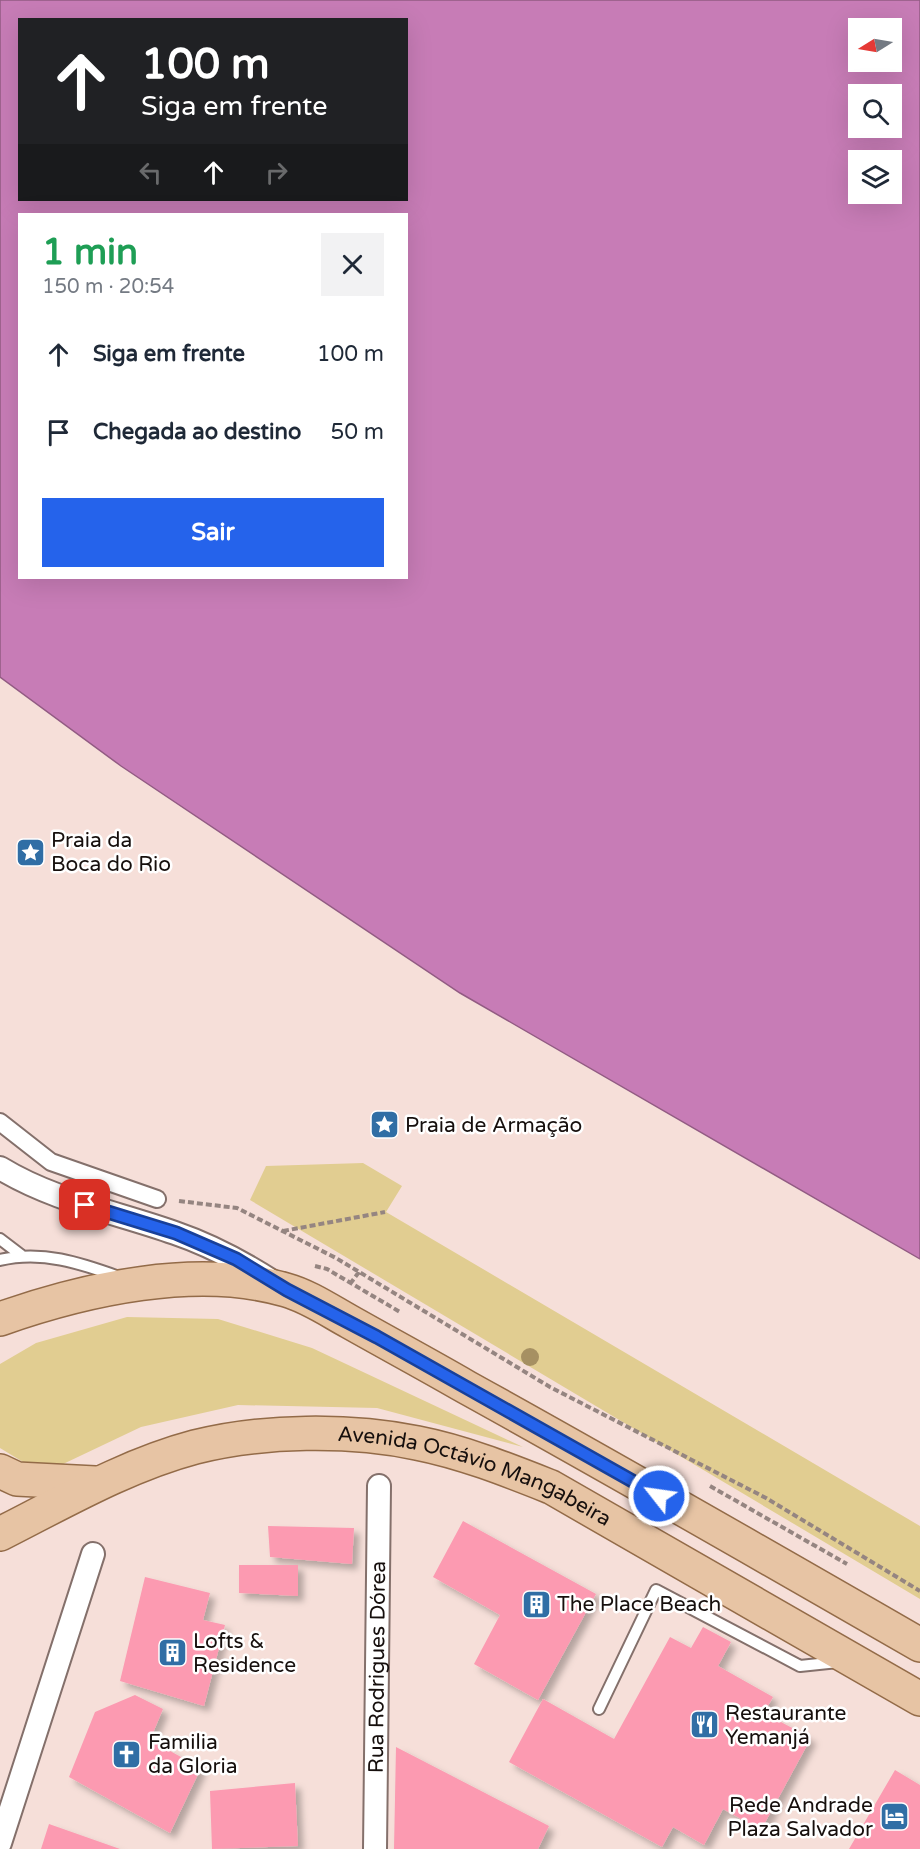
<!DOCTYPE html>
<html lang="pt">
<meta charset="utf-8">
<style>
body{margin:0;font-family:"Varela Round",sans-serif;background:#f2f2f3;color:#1f2937;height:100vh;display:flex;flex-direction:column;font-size:22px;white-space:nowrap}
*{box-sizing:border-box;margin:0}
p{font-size:20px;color:#747a83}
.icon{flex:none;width:33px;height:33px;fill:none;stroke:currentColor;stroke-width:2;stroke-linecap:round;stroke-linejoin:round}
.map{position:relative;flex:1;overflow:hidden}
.sheet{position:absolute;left:18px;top:213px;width:390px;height:366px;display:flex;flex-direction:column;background:#fff;border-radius:0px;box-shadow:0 6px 24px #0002}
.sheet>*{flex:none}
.top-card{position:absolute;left:18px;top:18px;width:390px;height:183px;border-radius:0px;box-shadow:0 6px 24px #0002;background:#202124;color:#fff;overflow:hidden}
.needle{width:39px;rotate:259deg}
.fabs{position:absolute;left:848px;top:18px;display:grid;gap:12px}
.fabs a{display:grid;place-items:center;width:54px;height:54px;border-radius:0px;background:#fff;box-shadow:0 6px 24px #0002;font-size:30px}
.pin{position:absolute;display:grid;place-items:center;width:51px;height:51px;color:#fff;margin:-26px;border-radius:12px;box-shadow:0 3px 9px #0006}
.me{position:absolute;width:66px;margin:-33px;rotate:300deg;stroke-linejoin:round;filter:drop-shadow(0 0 4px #0008)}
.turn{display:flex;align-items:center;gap:21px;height:126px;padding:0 24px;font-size:27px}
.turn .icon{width:78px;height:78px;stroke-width:2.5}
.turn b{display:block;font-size:42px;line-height:51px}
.lanes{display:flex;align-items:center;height:57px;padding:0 24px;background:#0003;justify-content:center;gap:30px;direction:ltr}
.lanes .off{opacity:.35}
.round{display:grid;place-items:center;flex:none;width:63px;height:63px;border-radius:0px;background:#f2f2f3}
.overview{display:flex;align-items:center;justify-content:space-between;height:102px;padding:0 24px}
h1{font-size:36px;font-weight:800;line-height:45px;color:#1e9e55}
.cta{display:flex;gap:12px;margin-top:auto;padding:12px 24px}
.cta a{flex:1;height:69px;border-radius:0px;background:#2563eb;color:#fff;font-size:24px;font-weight:800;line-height:69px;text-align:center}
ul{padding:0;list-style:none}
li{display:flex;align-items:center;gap:18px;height:78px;padding:0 24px}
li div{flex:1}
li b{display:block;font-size:22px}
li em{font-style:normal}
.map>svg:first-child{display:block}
.green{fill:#e1cd91}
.water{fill:#c77cb6;stroke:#925b83;stroke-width:1.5;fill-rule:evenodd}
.building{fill:#fc9ab1;filter:url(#shadow)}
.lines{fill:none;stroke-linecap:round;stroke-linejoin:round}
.service-casing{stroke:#84706b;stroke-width:14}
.pedestrian-casing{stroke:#84706b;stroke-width:20}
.minor-casing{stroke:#84706b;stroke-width:26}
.primary-casing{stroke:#936b48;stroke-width:36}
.path{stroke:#958581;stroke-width:4;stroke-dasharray:6 3;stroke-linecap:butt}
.service{stroke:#fff;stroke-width:10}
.pedestrian{stroke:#fff;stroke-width:16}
.minor{stroke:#fff;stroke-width:22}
.primary{stroke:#e7c4a4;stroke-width:33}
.tree{fill:#a69062}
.route-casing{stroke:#184099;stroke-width:15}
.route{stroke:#2563eb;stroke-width:10}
.labels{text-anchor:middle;stroke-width:5;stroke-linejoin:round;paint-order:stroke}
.poi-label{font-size:21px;fill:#160f0d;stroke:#fff;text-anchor:start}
.street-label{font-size:21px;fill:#160f0d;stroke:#fff}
</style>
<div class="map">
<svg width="920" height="1849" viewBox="0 0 920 1849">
<defs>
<filter id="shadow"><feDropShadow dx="5.5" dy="5.5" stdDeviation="3" flood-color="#0004"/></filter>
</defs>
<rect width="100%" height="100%" fill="#f6dfd9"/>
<path class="green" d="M363,1163L402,1186L386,1212L920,1526V1599L250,1200L266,1166Z
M127,1317L218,1319L312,1348L523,1447L377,1408L238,1405L141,1427L61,1465H28L0,1448V1364L36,1343Z"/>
<path class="water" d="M0,0H920V1259L460,993L121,766L0,677ZM20,20H406V200H20ZM858,28H891V62H858ZM858,94H891V128H858ZM858,160H891V194H858ZM20,214H406V578H20Z"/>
<path class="building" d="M463,1521L596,1594L538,1700L474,1664L500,1615L433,1577Z
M268,1526L354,1528L352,1564L270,1557Z
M239,1565H298V1596L239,1593Z
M145,1577L210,1593L203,1620L225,1625L204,1706L120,1681Z
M703,1627L731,1642L718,1666L773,1697L764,1713L811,1738L761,1830L723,1809L704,1845L673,1827L662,1847L509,1762L543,1699L614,1739L670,1637L691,1648Z
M135,1695L163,1709L150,1740L201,1768L170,1833L69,1777L95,1712Z
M396,1747L549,1826L538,1849H394Z
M895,1770L920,1785V1849H849Z
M295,1783L298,1846L212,1849L210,1791Z
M49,1824L120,1849H41Z"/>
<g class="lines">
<defs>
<path id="service" d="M0,1239L21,1255
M0,1260C42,1250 80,1263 119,1277
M599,1709L656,1590L800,1666L838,1662"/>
<path id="pedestrian" d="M0,1122L51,1162L157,1199"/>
<g id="minor">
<path d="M0,1168C54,1201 116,1212 175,1233C210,1245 242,1262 273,1282"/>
<path d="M0,1843L93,1554"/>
<path id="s1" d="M375,1849L379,1486"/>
</g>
<g id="primary">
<path d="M0,1319C85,1289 197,1264 286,1290C308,1296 330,1311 350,1322C389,1344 428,1365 466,1387C618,1471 769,1558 920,1645"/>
<path d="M0,1471L17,1479L95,1483"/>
<path id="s2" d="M0,1534C63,1502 127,1465 195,1447C263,1430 349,1429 417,1443C463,1452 508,1470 551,1487L920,1699"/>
</g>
</defs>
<use href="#service" class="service-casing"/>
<use href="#pedestrian" class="pedestrian-casing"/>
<use href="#minor" class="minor-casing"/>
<use href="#primary" class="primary-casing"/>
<path class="path" d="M179,1201L237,1208L336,1258L550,1387L766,1498L920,1591
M283,1231L385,1212
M315,1266L327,1269L400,1312
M350,1284L359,1272
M710,1486L847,1564"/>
<use href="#service" class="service"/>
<use href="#pedestrian" class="pedestrian"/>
<use href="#minor" class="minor"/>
<use href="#primary" class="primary"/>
</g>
<circle class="tree" cx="530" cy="1357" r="9"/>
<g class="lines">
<defs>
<path id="route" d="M85,1205L176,1233L236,1259L287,1290L377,1337L659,1496"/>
</defs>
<use href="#route" class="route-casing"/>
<use href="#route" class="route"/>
</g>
<defs>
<symbol id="sight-square" viewBox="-11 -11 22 22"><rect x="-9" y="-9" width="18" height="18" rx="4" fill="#306ea5" stroke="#fff"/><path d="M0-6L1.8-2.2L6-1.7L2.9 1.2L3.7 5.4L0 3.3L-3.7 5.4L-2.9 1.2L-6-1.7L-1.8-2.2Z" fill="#fff"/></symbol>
<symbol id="building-square" viewBox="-11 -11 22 22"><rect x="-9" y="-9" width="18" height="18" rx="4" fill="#306ea5" stroke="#fff"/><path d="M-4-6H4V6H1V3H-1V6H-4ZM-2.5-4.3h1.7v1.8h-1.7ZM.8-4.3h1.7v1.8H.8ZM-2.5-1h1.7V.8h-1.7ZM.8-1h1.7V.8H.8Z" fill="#fff"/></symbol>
<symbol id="restaurant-square" viewBox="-11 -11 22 22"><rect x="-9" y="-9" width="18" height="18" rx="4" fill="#306ea5" stroke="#fff"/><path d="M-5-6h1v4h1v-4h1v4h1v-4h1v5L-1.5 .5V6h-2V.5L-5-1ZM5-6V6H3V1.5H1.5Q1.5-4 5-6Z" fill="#fff"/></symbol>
<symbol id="church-square" viewBox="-11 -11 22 22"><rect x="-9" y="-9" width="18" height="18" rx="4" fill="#306ea5" stroke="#fff"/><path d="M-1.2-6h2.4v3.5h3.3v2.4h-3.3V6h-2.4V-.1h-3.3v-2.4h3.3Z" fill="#fff"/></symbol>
<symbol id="hotel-square" viewBox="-11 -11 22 22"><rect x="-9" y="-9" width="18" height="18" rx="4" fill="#306ea5" stroke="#fff"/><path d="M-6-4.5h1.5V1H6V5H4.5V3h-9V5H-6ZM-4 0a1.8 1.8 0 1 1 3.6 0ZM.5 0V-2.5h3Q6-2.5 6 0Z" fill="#fff"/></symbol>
</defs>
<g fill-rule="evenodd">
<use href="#sight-square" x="14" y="836" width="33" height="33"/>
<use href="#sight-square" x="368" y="1108" width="33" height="33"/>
<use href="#building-square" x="520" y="1588" width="33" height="33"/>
<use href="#building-square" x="156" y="1636" width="33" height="33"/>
<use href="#restaurant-square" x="688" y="1708" width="33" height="33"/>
<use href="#church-square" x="110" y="1738" width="33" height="33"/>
<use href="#hotel-square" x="878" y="1800" width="33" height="33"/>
</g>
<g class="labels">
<g class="poi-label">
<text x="51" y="847">Praia da<tspan x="51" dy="24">Boca do Rio</tspan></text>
<text x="405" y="1132">Praia de Armação</text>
<text x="557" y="1611">The Place Beach</text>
<text x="193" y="1648">Lofts &amp;<tspan x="193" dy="24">Residence</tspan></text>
<text x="725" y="1720">Restaurante<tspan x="725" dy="24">Yemanjá</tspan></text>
<text x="148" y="1749">Familia<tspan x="148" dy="24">da Gloria</tspan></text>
<text x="873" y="1812" text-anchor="end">Rede Andrade<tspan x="873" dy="24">Plaza Salvador</tspan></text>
</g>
<g class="street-label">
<text dy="7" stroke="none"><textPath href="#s2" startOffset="502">Avenida Octávio Mangabeira</textPath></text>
<text dy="7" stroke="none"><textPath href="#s1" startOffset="182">Rua Rodrigues Dórea</textPath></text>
</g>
</g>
</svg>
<div class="fabs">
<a><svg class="needle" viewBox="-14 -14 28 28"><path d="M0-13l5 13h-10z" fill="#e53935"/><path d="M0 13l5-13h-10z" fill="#747a83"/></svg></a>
<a><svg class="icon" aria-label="search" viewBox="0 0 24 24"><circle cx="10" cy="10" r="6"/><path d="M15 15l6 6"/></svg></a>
<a><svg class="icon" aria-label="layers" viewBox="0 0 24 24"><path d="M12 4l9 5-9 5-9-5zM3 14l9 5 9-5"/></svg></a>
</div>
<div class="pin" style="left:85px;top:1205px;background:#d93025"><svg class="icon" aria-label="arrive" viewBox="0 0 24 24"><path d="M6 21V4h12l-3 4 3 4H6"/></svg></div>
<svg class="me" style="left:659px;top:1496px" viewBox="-20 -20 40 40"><circle r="17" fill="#2563eb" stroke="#fff" stroke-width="3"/><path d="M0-11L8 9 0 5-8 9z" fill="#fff"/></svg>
<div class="top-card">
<div class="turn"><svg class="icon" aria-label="ahead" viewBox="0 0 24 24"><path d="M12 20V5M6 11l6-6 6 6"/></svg><div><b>100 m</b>Siga em frente</div></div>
<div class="lanes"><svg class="icon off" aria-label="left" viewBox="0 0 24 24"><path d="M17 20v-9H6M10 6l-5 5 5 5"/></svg><svg class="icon" aria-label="ahead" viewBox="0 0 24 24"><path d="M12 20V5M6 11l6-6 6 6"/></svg><svg class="icon off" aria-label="right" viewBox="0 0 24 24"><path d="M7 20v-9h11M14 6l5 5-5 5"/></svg></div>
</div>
<section class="sheet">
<div class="overview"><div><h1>1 min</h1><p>150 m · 20:54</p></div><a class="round"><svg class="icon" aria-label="close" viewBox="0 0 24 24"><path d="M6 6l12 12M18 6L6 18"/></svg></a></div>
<ul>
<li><svg class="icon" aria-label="ahead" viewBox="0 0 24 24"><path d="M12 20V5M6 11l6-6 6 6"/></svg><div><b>Siga em frente</b></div><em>100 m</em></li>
<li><svg class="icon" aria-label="arrive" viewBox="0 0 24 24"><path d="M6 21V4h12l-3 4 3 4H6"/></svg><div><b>Chegada ao destino</b></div><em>50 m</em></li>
</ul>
<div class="cta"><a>Sair</a></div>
</section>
</div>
